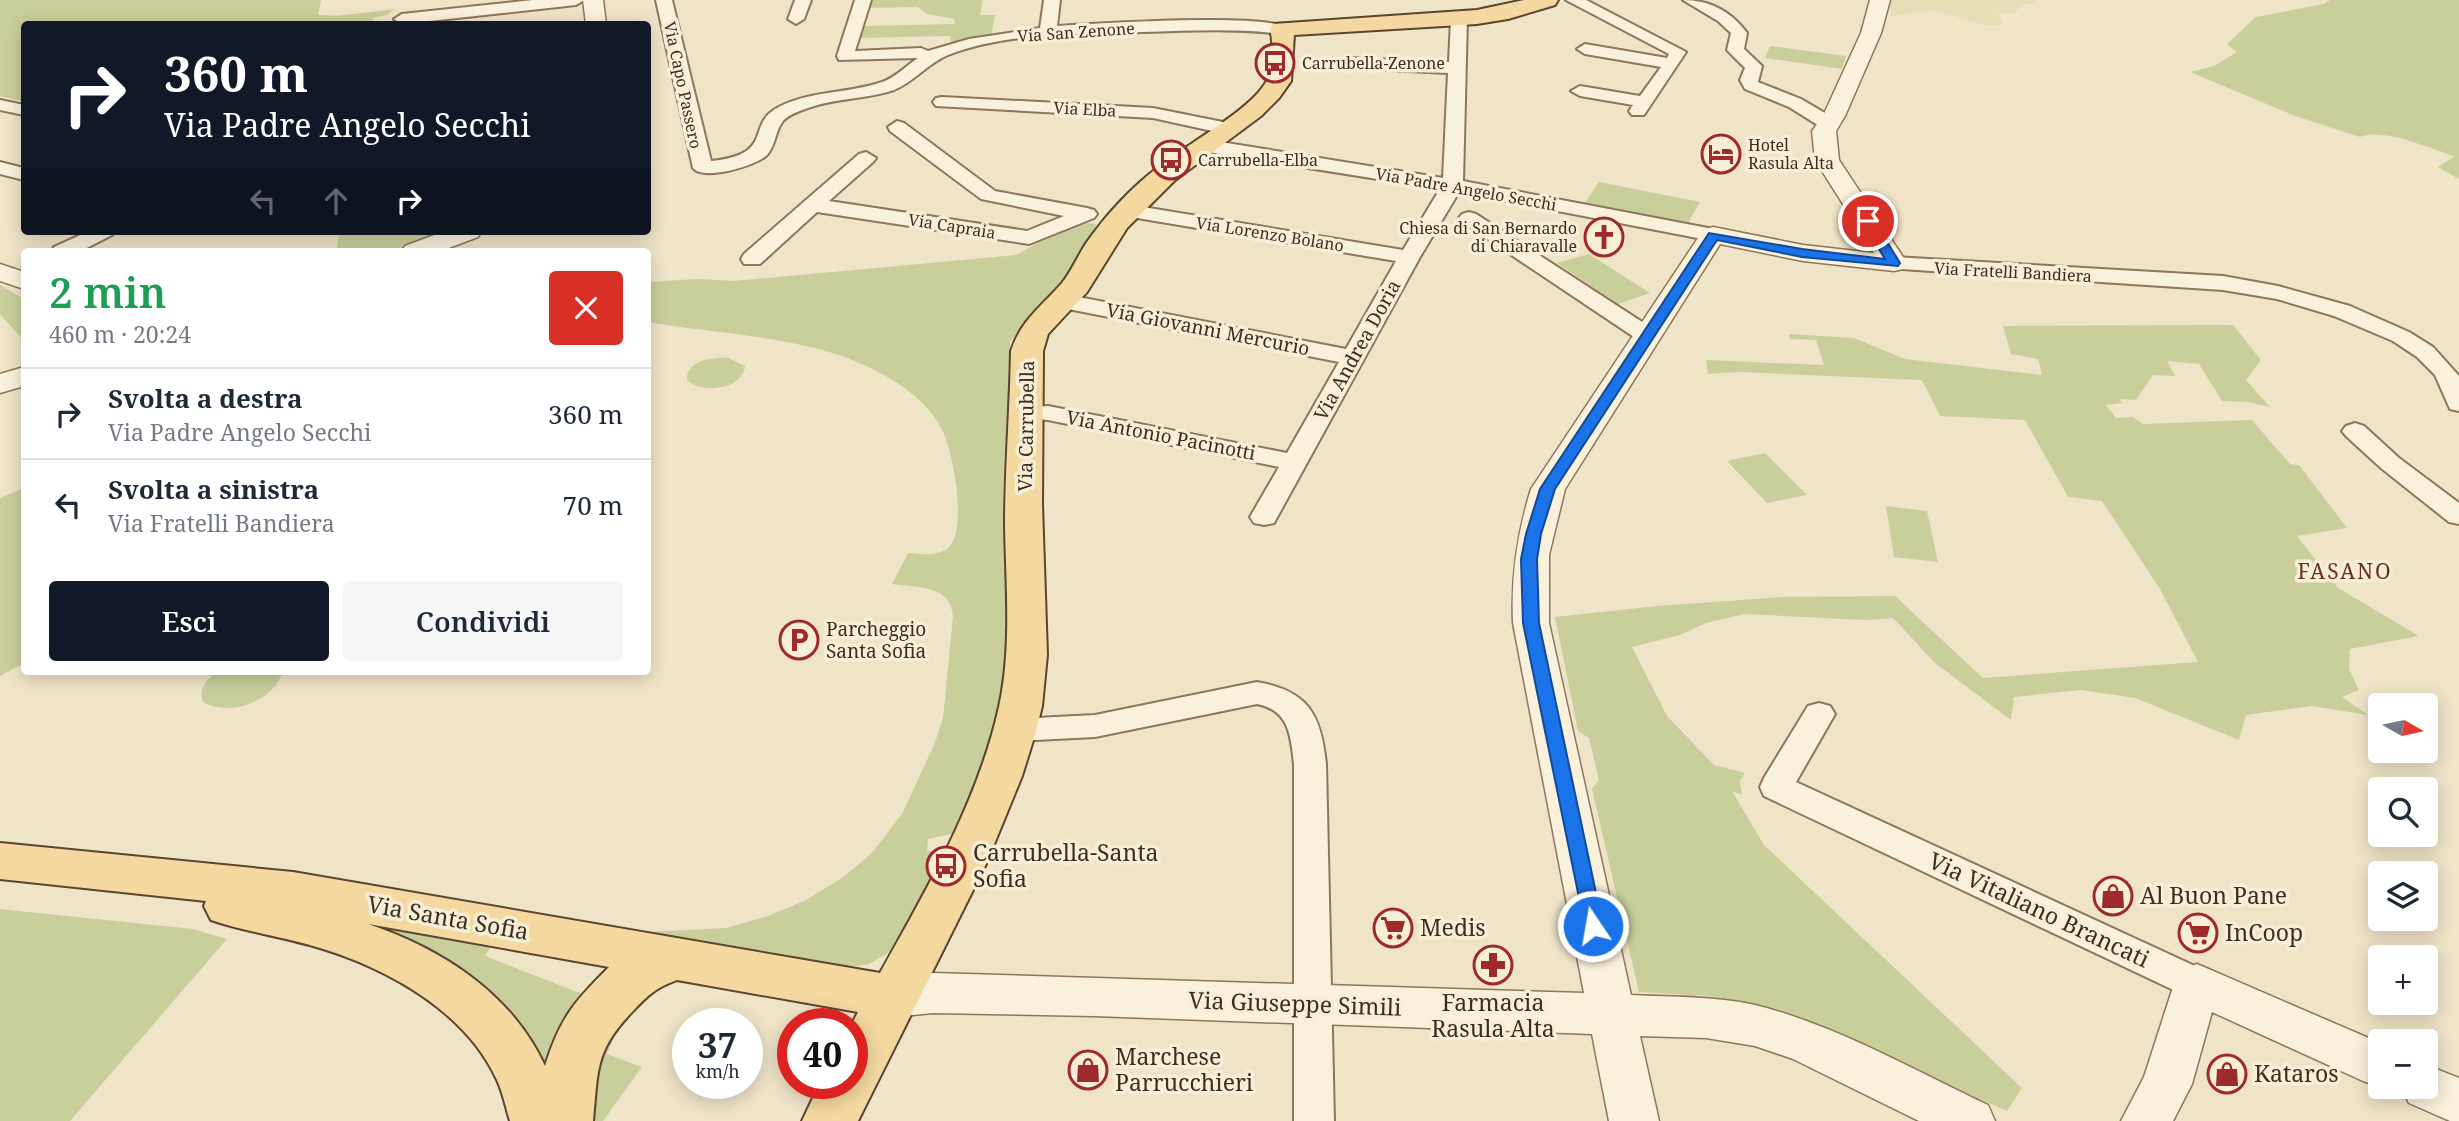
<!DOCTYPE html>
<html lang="it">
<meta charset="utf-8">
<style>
body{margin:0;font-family:"Noto Serif",serif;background:#f6f6f7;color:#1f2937;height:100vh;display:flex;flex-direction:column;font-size:26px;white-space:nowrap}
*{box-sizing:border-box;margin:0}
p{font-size:23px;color:#747a83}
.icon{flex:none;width:38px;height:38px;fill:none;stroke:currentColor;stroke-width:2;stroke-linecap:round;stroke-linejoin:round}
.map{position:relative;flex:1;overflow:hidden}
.details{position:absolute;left:21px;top:248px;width:630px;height:427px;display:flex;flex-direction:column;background:#fff;border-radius:7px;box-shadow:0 4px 18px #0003}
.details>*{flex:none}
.hud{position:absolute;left:21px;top:21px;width:630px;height:214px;border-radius:7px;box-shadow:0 4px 18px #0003;background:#111827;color:#fff;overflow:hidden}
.needle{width:46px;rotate:99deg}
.buttons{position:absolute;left:2368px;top:693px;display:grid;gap:14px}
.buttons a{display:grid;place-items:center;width:70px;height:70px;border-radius:7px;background:#fff;box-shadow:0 4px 18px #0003;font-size:35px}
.speed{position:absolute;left:672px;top:1008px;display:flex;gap:14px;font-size:35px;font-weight:700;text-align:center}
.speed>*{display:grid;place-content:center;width:91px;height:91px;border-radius:50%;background:#fff;box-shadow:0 4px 18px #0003;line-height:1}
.speed small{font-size:18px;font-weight:400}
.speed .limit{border:10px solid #d22;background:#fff;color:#111}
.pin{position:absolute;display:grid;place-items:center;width:60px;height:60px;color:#fff;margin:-30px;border:4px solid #fff;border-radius:50%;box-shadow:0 2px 7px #0007}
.me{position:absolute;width:77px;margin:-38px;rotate:348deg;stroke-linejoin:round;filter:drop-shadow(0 0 5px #0008)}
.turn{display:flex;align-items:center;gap:24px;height:147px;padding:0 28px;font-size:32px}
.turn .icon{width:91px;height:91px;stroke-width:2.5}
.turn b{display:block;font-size:49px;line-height:60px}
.lanes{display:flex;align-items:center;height:66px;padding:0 28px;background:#0003;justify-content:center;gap:35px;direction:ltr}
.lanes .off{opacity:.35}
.round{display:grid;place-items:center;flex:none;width:74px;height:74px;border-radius:7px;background:#f6f6f7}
.head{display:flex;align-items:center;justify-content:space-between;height:119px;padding:0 28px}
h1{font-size:42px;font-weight:600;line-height:52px;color:#1e9e55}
.action{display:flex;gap:14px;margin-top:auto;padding:14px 28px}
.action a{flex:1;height:80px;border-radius:7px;background:#111827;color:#fff;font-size:28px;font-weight:600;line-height:80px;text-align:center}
.action a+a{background:#f6f6f7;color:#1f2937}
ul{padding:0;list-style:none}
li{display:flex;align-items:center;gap:21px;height:91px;padding:0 28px;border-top:2px solid #e0e1e3}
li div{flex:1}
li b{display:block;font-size:26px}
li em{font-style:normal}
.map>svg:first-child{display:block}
.farmland{fill:#e6deb5}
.green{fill:#c9cf9b}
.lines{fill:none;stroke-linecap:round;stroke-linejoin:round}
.minor-casing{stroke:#8d765c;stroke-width:4}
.tertiary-casing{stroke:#8d765c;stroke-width:3}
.primary-casing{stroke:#5b4430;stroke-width:4}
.minor{fill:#faf1dc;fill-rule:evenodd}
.tertiary{fill:#faf1dc;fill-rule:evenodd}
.primary{fill:#f3d9a0;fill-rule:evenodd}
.route{fill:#1a73e8;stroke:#114b97;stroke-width:2}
.labels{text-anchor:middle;stroke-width:7;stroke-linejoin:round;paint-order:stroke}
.far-street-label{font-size:16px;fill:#3d2e20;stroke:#f7eed8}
.far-poi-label{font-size:16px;fill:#3d2e20;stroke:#f7eed8;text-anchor:start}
.street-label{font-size:19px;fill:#3d2e20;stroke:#f7eed8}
.poi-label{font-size:19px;fill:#3d2e20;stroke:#f7eed8;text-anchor:start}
.neighbourhood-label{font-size:21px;letter-spacing:2px;fill:#6b2e1e;stroke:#f7eed8}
.near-poi-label{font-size:23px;fill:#3d2e20;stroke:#f7eed8;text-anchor:start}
.near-street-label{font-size:23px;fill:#3d2e20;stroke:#f7eed8}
</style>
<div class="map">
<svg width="2459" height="1121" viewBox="0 0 2459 1121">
<rect width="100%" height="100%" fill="#f0e4c8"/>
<path class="farmland" d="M1890,0H2036L2038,2L2022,5L2014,13H2000L1998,15L2004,25L1985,26L1935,10L1891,16Z"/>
<path class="green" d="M0,0H321L318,15L337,16L395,9L387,15L373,18L372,24H24V102L0,96Z
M870,0H983L980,15H995L991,37L952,45L950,36L857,38L861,26L955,24L954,19L927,14L918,7L868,8Z
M2330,0H2459V179L2438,167L2455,156C2431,149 2383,127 2360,137L2295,116L2190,72L2214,66L2237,52L2227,44L2256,17L2324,4Z
M1770,46L1846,56L1842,69L1765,58Z
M1599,182L1700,202L1688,223L1585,203Z
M1087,223L1096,224L1076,272L1066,286L1010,341L1013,633L989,751L956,833L928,839L927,851L948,850L893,950L869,964L843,968L647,932L726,928L768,916L806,900L842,878L871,854L902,814L934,745L943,718L953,617C951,584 917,588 892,584L908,553C921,554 939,557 949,547C968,528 953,446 939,424C926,402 903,385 880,373C814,336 721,335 648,322V282L697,279L734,281L1016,255L1036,244L1041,236L1060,227Z
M340,231H453L389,252H336Z
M1589,254L1650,293L1618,304L1557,263Z
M0,285L24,299V341L0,314Z
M2233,325L2261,360L2246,380L2270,407L2248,402L2222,401L2199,364L2167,361L2175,376L2153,375L2136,400L2119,399L2122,403L2106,405L2116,418L2133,417L2143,424L2252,420L2290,464L2299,465L2347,528L2297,536L2338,588L2419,636L2350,649L2349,669L2359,690L2342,697L2368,715L2312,706L2246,715L2239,740L2135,698L2081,690L2014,697L2011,720L1935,663L1893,618L1867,620L1744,614L1706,623L1680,635L1632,647L1667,716L1714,765L1745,773L1740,781L1742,795L1732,791L1764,845L2022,1088L2007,1111L1801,1020L1749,1002L1709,996L1639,992L1592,789L1599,780L1589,738L1578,731L1555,617L1657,606L1782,597L1895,596L1983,678L2198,662L2160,589L2102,501L2068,497L2025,420L1940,416L1922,380L1740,372L1708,374L1706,360L1824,365L1816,340L1790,339L1789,334L1854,338L1905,359L2042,375L2038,359L2011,354L2003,326Z
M728,358L745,366C743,390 701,394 687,380C686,360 713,357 728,358Z
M1765,453L1807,495L1767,503L1727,461Z
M24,488V663L0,676V498Z
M1886,506L1927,511L1938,562L1894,557Z
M216,672H282V673C273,702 229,717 203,702C198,689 206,680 216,672Z
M0,909L193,929L227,939L70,1121H0Z
M351,921L494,941L485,956L590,997L546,1077Z
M624,1011L607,1054L642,1067L603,1121H583L581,1076Z"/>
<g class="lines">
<defs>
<path id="minor" d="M533,0H584L576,5L402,24L394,19L402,14Z
M656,0H672L711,161C776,154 745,126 777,108C810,90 848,94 882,82C895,78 906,66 918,58L839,60L837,56L855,0H871L855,51L921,48L928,51L969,39L1040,28L1044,0H1060L1057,26C1090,24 1273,12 1289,29L1281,34C1235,28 1189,31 1143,32C1080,34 1007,32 948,55C928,63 914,82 894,90C867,99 838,98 811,107C802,110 789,114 783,121C775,131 776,145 767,155C756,166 703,181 693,168Z
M795,0H811L804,19L796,24L788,19Z
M1566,0H1586L1686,52L1644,115H1632L1629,111L1633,105L1580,96L1571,91L1580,86L1640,96L1661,67L1585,54L1577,49L1585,44L1667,58L1669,54Z
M1683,0C1709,0 1731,11 1747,33L1744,49L1762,66L1758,82L1801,99L1835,119L1837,123L1835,127H1821L1789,107L1745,89L1740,80L1745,68L1727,50L1731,33L1718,21Z
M1459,14L1467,19L1463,181L1713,229L1720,231L1723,235L1720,239L1713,241L1459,192L1420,257L1274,523L1264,525L1254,523L1250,517L1279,467L1048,420L1019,418L1016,413L1019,408L1048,406L1287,453L1339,362L1063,308L1055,306L1052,301L1055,296L1063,294L1346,349L1396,261L1131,217L1124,215L1121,211L1124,207L1131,205L1403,250L1440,189L1202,151L1193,145L1202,139L1443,178L1448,73L1349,68L1340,63L1349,58L1449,62L1451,19Z
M942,97L1153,108L1233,124L1235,128L1226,134L1153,118L936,106L933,102L936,98Z
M0,100L24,105V115L0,110Z
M897,121L904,123L995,191L1087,208L1094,210L1097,214L1094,218L1029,244L817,212L760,264H744L741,259L744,254L859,154L866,152L876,158L873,162L829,201L1027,231L1064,216L981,199L890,131L888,127Z
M0,162L24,168V180L0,174Z
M1469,212L1476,214L1656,331L1660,336L1656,341H1640L1462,222L1459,218L1462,214Z
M89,231H115L112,235L79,252H51L54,247Z
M1894,257L2223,276L2278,286L2350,306L2409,332L2433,347L2459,376V411L2450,409L2435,375L2417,357L2393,341L2334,316L2277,299L2223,290L1886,268L1883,263L1886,258Z
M2355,423L2364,426L2399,458L2459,503V524L2449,522L2381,468L2346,436L2342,431L2346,426Z
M1257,682C1308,691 1321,714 1326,764L1334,1121H1294V764C1291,736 1289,710 1257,704L1095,737L1015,741L1004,738L999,730L1004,722L1015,719L1095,715Z
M1819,703L1830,706L1835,714L1796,782L2210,973L2216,984L2210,995L2197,1000L2184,995L1764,796L1760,787L1764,778L1808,706Z"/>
<path id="tertiary" d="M583,0H603L606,24H586Z
M1870,0H1890L1881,33L1845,116L1836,131L1839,160L1907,263L1903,269L1894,271L1803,261L1720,244L1565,489L1549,555V623L1631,995C1673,997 1715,996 1755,1005C1836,1025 1913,1070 1988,1105L1995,1121H1919L1793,1059L1755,1046L1706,1038L1640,1036L1659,1121H1609L1592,1034L1094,1016L933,1013L893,1017L876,1011L870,997L876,983L893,977L933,973L1584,993L1513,623C1511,576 1517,534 1531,489L1704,229L1713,227L1803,245L1874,253L1815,160L1812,131L1823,116L1861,33Z
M445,231H482L478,237L438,252H401L405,246Z
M0,264L24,272V289L0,281Z
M24,367V386L0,393V374Z
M2197,964L2380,1043L2382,1087L2363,1081L2212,1012L2192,1084L2173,1121H2121L2144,1077L2174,984L2181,970Z
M2426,1065L2459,1078V1121H2450L2409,1103L2401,1087H2426Z"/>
<path id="primary" d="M1524,0H1558L1555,5L1508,19L1477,24L1294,35L1291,81L1279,98L1261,116L1174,181L1127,228L1087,292L1048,334L1043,351L1042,504L1047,655L1042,706L1036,731L1022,776L986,864L858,1121H802L820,1083H852V1024L858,1012L677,980C656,988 649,994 633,1011C595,1050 598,1069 593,1121H510C506,1108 503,1093 497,1080C466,1012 389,969 320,948C284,937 246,932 211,920L204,906L206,901L0,879V843L293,872L880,973C927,889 978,801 999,707C1012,648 1006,586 1005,526C1005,468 1010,409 1011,351C1021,320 1041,307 1062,283C1072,271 1078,255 1087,242C1106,215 1131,188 1157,168C1184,146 1251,110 1266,82C1273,68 1274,43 1270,29L1273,24L1477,10ZM368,924L609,967C574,1002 560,1018 545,1066C511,993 442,949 368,924Z"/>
</defs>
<use href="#minor" class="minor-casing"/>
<use href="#tertiary" class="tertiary-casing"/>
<use href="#primary" class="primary-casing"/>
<use href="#minor" class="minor"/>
<use href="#tertiary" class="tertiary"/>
<use href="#primary" class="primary"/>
</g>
<path class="route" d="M1868,218L1874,221L1900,263L1898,266L1802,257L1717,240L1555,489L1541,534L1537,559L1539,623L1603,926L1600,932L1593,934L1586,932L1523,623L1521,559L1526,534L1540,489L1709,233L1802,249L1885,259L1862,221Z"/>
<defs>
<symbol id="bus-ring" viewBox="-11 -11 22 22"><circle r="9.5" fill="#f7eed8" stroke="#9e2a2b" stroke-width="1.5"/><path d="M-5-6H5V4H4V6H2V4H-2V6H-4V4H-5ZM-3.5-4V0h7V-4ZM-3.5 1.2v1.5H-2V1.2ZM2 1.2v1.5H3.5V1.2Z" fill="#9e2a2b"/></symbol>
<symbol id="hotel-ring" viewBox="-11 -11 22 22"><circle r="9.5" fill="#f7eed8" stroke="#9e2a2b" stroke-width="1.5"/><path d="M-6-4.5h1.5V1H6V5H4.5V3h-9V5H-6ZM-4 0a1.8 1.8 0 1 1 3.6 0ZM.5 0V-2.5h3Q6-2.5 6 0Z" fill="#9e2a2b"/></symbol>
<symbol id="church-ring" viewBox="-11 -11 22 22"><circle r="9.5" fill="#f7eed8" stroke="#9e2a2b" stroke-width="1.5"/><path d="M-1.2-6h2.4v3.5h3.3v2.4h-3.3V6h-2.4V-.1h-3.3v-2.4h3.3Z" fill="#9e2a2b"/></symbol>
<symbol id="parking-ring" viewBox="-11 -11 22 22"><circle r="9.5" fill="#f7eed8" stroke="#9e2a2b" stroke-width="1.5"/><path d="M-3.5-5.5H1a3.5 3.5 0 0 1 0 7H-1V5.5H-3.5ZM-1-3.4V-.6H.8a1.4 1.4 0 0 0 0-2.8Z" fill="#9e2a2b"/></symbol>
<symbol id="shop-ring" viewBox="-11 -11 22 22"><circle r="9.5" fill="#f7eed8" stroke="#9e2a2b" stroke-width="1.5"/><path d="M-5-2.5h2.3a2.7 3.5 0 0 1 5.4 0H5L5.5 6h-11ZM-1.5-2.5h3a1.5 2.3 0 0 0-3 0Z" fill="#9e2a2b"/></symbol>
<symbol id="supermarket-ring" viewBox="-11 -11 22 22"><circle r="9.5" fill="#f7eed8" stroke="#9e2a2b" stroke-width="1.5"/><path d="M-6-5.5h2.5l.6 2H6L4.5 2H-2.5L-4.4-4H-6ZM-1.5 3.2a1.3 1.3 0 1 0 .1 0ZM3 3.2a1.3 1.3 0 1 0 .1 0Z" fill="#9e2a2b"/></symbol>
<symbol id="pharmacy-ring" viewBox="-11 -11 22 22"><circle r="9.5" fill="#f7eed8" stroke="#9e2a2b" stroke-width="1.5"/><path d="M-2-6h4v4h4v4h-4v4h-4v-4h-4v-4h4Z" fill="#9e2a2b"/></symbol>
</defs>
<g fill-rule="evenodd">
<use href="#bus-ring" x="1253" y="41" width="44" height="44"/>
<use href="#hotel-ring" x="1699" y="132" width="44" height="44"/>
<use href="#bus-ring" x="1149" y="138" width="44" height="44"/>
<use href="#church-ring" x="1582" y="215" width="44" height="44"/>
<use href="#parking-ring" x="777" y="618" width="44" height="44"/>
<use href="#bus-ring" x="924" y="844" width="44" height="44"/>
<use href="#shop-ring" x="2091" y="874" width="44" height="44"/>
<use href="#supermarket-ring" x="1371" y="906" width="44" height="44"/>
<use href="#supermarket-ring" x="2176" y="911" width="44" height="44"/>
<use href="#pharmacy-ring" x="1471" y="943" width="44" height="44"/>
<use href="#shop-ring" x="1066" y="1048" width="44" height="44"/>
<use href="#shop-ring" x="2205" y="1052" width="44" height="44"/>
</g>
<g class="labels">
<g class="far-street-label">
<text transform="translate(1076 32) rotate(-4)" y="6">Via San Zenone</text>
<text transform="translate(683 85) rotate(78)" y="6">Via Capo Passero</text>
<text transform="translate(1085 109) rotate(3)" y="6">Via Elba</text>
<text transform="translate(1466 189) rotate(10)" y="6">Via Padre Angelo Secchi</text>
<text transform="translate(952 226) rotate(9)" y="6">Via Capraia</text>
<text transform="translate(1270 234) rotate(9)" y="6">Via Lorenzo Bolano</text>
<text transform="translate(2013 272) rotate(3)" y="6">Via Fratelli Bandiera</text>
</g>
<g class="far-poi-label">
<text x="1302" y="69">Carrubella-Zenone</text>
<text x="1748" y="151">Hotel<tspan x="1748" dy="18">Rasula Alta</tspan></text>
<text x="1198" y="166">Carrubella-Elba</text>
<text x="1577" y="234" text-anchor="end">Chiesa di San Bernardo<tspan x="1577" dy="18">di Chiaravalle</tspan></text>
</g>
<g class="street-label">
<text transform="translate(1208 329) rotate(11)" y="7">Via Giovanni Mercurio</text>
<text transform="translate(1357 350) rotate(-61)" y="7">Via Andrea Doria</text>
<text transform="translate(1026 426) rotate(-89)" y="7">Via Carrubella</text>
<text transform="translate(1161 435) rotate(11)" y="7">Via Antonio Pacinotti</text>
</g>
<g class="poi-label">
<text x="826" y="636">Parcheggio<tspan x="826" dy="22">Santa Sofia</tspan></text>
</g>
<g class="neighbourhood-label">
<text x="2345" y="579">FASANO</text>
</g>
<g class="near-poi-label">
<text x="973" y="861">Carrubella-Santa<tspan x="973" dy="26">Sofia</tspan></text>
<text x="2140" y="904">Al Buon Pane</text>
<text x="1420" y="936">Medis</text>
<text x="2225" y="941">InCoop</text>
<text x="1493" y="1011" text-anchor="middle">Farmacia<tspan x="1493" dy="26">Rasula Alta</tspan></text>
<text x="1115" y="1065">Marchese<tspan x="1115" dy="26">Parrucchieri</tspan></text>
<text x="2254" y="1082">Kataros</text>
</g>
<g class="near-street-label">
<text transform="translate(2039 910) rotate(25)" y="8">Via Vitaliano Brancati</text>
<text transform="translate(448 918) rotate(10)" y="8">Via Santa Sofia</text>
<text transform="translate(1295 1004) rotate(2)" y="8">Via Giuseppe Simili</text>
</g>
</g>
</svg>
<div class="buttons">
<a><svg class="needle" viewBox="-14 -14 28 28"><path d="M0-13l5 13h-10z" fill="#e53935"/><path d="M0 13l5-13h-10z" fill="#747a83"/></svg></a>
<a><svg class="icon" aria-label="search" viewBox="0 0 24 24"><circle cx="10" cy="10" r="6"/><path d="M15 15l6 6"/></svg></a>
<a><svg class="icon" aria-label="layers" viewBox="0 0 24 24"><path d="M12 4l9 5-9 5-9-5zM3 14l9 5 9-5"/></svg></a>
<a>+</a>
<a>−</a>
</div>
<div class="speed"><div>37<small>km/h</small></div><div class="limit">40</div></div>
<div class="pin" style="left:1868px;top:221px;background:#d93025"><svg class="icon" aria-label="arrive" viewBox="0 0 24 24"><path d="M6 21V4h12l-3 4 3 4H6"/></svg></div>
<svg class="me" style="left:1593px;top:926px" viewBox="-20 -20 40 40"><circle r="17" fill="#1a73e8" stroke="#fff" stroke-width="3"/><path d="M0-11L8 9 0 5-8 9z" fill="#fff"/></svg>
<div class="hud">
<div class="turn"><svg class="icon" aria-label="right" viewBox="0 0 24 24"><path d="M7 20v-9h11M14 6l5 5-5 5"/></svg><div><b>360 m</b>Via Padre Angelo Secchi</div></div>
<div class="lanes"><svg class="icon off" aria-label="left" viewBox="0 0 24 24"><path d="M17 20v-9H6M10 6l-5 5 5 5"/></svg><svg class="icon off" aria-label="ahead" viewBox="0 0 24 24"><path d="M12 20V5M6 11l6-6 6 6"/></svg><svg class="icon" aria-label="right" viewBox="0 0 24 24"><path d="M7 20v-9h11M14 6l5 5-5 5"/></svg></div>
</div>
<section class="details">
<div class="head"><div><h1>2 min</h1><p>460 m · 20:24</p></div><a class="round" style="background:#d93025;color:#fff"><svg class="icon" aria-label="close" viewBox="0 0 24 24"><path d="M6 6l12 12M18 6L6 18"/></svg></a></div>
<ul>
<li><svg class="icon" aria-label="right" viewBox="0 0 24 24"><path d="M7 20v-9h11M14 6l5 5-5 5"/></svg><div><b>Svolta a destra</b><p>Via Padre Angelo Secchi</p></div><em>360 m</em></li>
<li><svg class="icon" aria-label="left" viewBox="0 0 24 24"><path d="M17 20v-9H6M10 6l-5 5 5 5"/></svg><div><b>Svolta a sinistra</b><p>Via Fratelli Bandiera</p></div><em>70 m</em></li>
</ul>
<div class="action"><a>Esci</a><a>Condividi</a></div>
</section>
</div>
